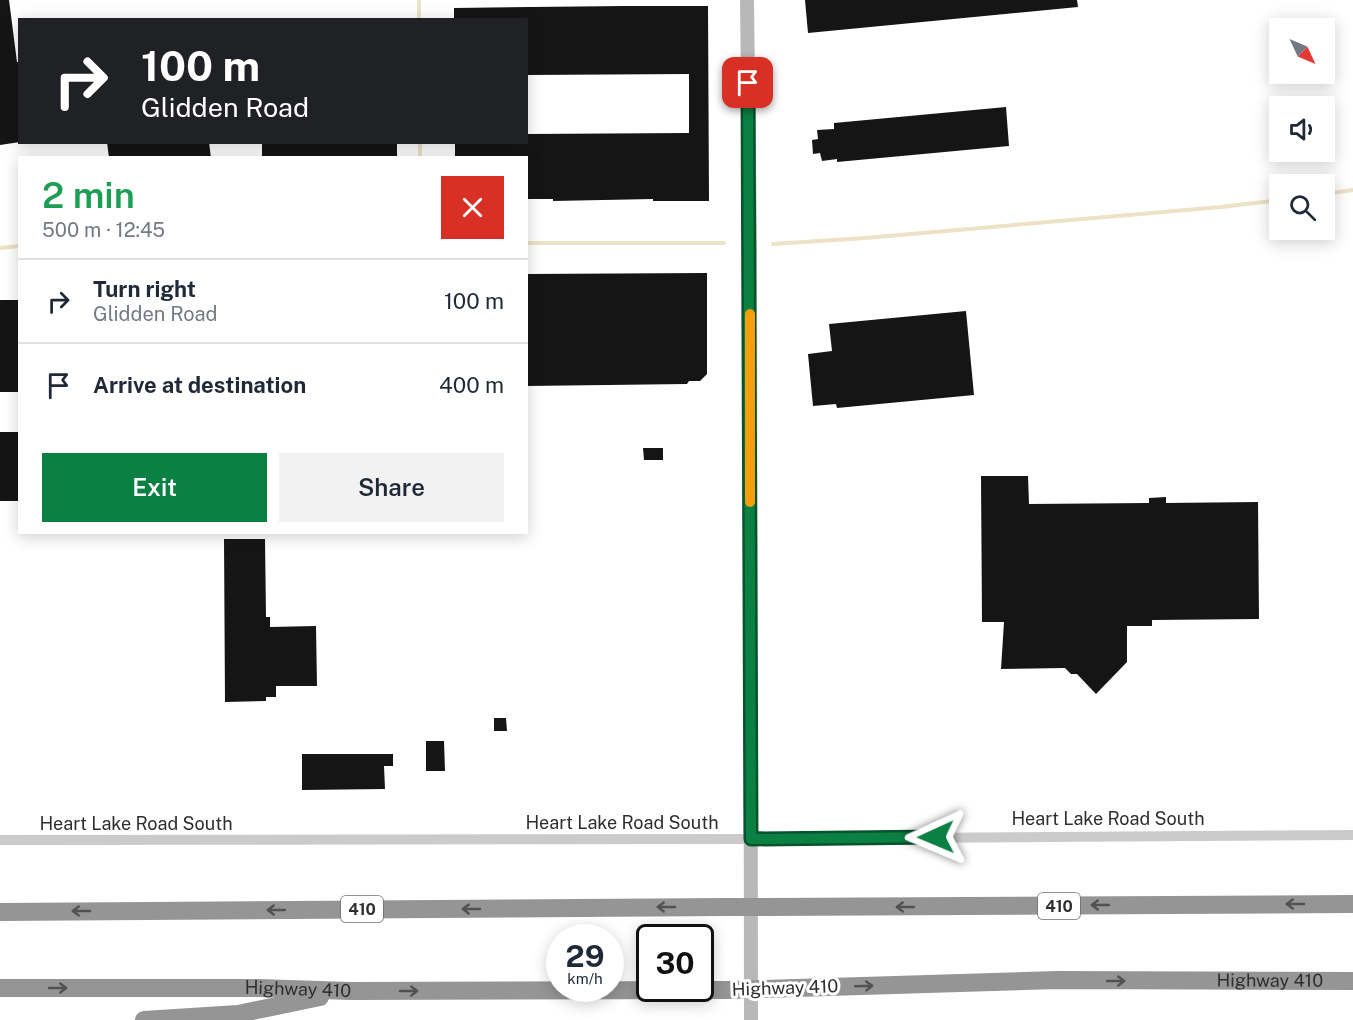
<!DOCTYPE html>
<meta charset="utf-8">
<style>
body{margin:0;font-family:"Public Sans",sans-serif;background:#f2f2f3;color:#1f2937;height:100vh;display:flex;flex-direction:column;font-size:22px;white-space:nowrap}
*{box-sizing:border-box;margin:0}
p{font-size:20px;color:#747a83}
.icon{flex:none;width:33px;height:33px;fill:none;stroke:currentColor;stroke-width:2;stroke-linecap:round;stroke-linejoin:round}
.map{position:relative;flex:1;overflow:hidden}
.side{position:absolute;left:18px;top:156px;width:510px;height:378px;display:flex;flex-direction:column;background:#fff;border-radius:0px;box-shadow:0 3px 15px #0003}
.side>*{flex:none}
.guide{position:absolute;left:18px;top:18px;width:510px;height:126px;border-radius:0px;box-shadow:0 3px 15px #0003;background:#202124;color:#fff;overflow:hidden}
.needle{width:39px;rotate:134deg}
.buttons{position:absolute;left:1269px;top:18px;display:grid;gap:12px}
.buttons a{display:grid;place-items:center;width:66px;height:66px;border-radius:0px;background:#fff;box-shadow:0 3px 15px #0003;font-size:30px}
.speed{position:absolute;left:546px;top:924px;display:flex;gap:12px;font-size:30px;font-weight:700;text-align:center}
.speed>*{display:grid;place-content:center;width:78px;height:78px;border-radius:50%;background:#fff;box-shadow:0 3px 15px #0003;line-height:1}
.speed small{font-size:15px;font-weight:400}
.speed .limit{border:3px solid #111;border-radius:9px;background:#fff;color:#111}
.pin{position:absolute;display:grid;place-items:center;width:51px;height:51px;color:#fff;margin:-26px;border-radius:12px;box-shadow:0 3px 9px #0006}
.me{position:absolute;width:66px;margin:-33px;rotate:269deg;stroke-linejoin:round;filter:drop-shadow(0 0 4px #0008)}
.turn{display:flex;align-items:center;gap:21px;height:126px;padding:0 24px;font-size:27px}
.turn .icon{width:78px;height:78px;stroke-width:2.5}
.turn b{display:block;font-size:42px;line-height:51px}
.round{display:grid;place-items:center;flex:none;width:63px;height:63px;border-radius:0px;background:#f2f2f3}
.summary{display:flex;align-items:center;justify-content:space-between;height:102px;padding:0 24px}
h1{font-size:36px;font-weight:600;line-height:45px;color:#1e9e55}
.cta{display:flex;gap:12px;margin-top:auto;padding:12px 24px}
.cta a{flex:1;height:69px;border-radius:0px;background:#0b8043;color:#fff;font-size:24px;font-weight:600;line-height:69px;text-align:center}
.cta a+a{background:#f2f2f3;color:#1f2937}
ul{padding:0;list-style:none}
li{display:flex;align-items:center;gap:18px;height:84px;padding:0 24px;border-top:2px solid #e0e1e3}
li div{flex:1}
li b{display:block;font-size:22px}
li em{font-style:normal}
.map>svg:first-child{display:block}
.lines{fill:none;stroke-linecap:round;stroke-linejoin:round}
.stream{stroke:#ede1c6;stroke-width:4}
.building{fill:#151515}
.street{stroke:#cbcbcb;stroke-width:10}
.secondary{stroke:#b8b8b8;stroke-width:14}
.highway{stroke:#959595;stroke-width:18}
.highway-bridge{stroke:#959595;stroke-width:18}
.oneway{stroke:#525252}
.route-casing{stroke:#07532c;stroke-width:15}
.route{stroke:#0b8043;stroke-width:10}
.slow{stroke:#f59e0b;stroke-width:10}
.labels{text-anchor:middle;stroke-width:6;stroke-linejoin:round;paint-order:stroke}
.shield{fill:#fff;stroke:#6d6d6d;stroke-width:1.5}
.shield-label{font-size:16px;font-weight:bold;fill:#2e2e2e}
.street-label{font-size:18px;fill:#2e2e2e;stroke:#fff}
</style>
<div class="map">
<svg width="1353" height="1020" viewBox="0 0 1353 1020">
<rect width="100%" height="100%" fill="#fff"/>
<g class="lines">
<path class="stream" d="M419,0V20
M420,142V158
M1324,194L1353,190
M526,243H724
M773,244L865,238L1221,207L1280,200
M0,248L20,246"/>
</g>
<path class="building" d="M0,0H9L17,62H20V142L0,145Z
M805,0H1077L1078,7L808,33Z
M625,6H708L709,201H653V199L553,201V199H526V158H455V142H526V134L689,133V74L526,75V20H454V8Z
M1006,107L1009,146L837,162V159L822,161L820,153L813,154L812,140L818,139L817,130L834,129V123Z
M107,142H209L211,158H109Z
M262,142H397V158H262Z
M707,273V374L700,381H689L687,384L526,386V274Z
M0,300H20V392H0Z
M966,311L974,395L837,408L836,404L813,406L808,354L832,351L829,324Z
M0,432H20V501H0Z
M643,448H663V460H644Z
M981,476H1028L1029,504L1149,503V498L1166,497V503L1258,502L1259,619L1152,620V626H1127V662L1096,694L1077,674H1071L1065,668L1001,669L1004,622H982Z
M224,539H265L266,617H270V627L316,626L317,686H276V697H266V701L225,702Z
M494,718H506L507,731H494Z
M426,741H444L445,771H426Z
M302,754H393V766H384L385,789L302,790Z"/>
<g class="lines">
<path class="street" d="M0,840L751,839L1353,835"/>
<path class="secondary" d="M747,0L750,247L751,1020"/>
<g class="highway">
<path d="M765,907L1353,904"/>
<path d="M0,912L725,907"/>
<path id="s1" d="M0,988H258L351,991L726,990"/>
<path id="s2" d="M763,989L1057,980L1353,981"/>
<path d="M144,1020L238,1014L320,997"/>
</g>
<path class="highway-bridge" d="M725,907H765
M726,990L763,989"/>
</g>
<defs><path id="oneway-shaft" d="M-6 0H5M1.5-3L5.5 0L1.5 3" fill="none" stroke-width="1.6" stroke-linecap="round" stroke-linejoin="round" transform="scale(1.5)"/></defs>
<g class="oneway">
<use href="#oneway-shaft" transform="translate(1295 904) rotate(180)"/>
<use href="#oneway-shaft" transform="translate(1100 905) rotate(180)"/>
<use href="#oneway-shaft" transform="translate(666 907) rotate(180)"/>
<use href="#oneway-shaft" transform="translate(905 907) rotate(180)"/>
<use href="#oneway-shaft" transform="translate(471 909) rotate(180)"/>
<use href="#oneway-shaft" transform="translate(276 910) rotate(180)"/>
<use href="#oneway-shaft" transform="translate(81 911) rotate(180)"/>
<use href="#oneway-shaft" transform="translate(1116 981)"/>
<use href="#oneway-shaft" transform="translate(864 986) rotate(-2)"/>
<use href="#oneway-shaft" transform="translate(58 988)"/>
<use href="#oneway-shaft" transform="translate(409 991)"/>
</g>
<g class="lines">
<defs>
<path id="route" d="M748,83L751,839L936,837"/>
</defs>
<use href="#route" class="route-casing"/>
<use href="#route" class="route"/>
<path class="slow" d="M750,314V502"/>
</g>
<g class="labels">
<g class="shield">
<rect x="1038" y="893" width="42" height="26" rx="4.5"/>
<rect x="341" y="896" width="42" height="26" rx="4.5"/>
</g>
<g class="shield-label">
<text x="1059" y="912">410</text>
<text x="362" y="915">410</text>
</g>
<g class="street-label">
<text x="1108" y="825">Heart Lake Road South</text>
<text x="622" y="829">Heart Lake Road South</text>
<text x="136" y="830">Heart Lake Road South</text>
<text dy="6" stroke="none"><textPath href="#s2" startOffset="507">Highway 410</textPath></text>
<text transform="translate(785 988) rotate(-2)" y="6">Highway 410</text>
<text dy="6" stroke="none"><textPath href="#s1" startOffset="298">Highway 410</textPath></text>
</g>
</g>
</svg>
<div class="buttons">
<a><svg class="needle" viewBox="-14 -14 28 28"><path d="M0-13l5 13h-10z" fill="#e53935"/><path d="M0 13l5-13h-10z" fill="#747a83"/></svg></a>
<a><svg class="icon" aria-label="sound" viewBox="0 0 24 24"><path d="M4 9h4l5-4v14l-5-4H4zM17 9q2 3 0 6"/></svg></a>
<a><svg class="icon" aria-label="search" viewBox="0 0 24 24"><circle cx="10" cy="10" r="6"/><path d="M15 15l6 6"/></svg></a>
</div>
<div class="speed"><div>29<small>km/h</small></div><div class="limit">30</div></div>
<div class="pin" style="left:748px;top:83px;background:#d93025"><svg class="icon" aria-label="arrive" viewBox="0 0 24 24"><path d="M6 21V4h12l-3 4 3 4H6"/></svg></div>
<svg class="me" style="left:936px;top:837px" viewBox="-20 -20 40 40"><path d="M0-17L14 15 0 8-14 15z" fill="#0b8043" stroke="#fff" stroke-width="4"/></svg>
<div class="guide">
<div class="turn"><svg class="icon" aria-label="right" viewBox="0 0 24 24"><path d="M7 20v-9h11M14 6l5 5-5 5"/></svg><div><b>100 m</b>Glidden Road</div></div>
</div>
<section class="side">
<div class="summary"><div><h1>2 min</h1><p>500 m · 12:45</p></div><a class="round" style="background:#d93025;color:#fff"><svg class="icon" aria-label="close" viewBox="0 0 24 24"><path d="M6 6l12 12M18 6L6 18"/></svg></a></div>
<ul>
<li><svg class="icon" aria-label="right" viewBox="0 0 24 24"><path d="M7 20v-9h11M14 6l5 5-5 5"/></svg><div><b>Turn right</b><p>Glidden Road</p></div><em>100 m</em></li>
<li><svg class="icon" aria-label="arrive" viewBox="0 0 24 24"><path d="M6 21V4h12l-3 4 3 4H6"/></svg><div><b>Arrive at destination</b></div><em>400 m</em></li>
</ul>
<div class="cta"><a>Exit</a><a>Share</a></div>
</section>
</div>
